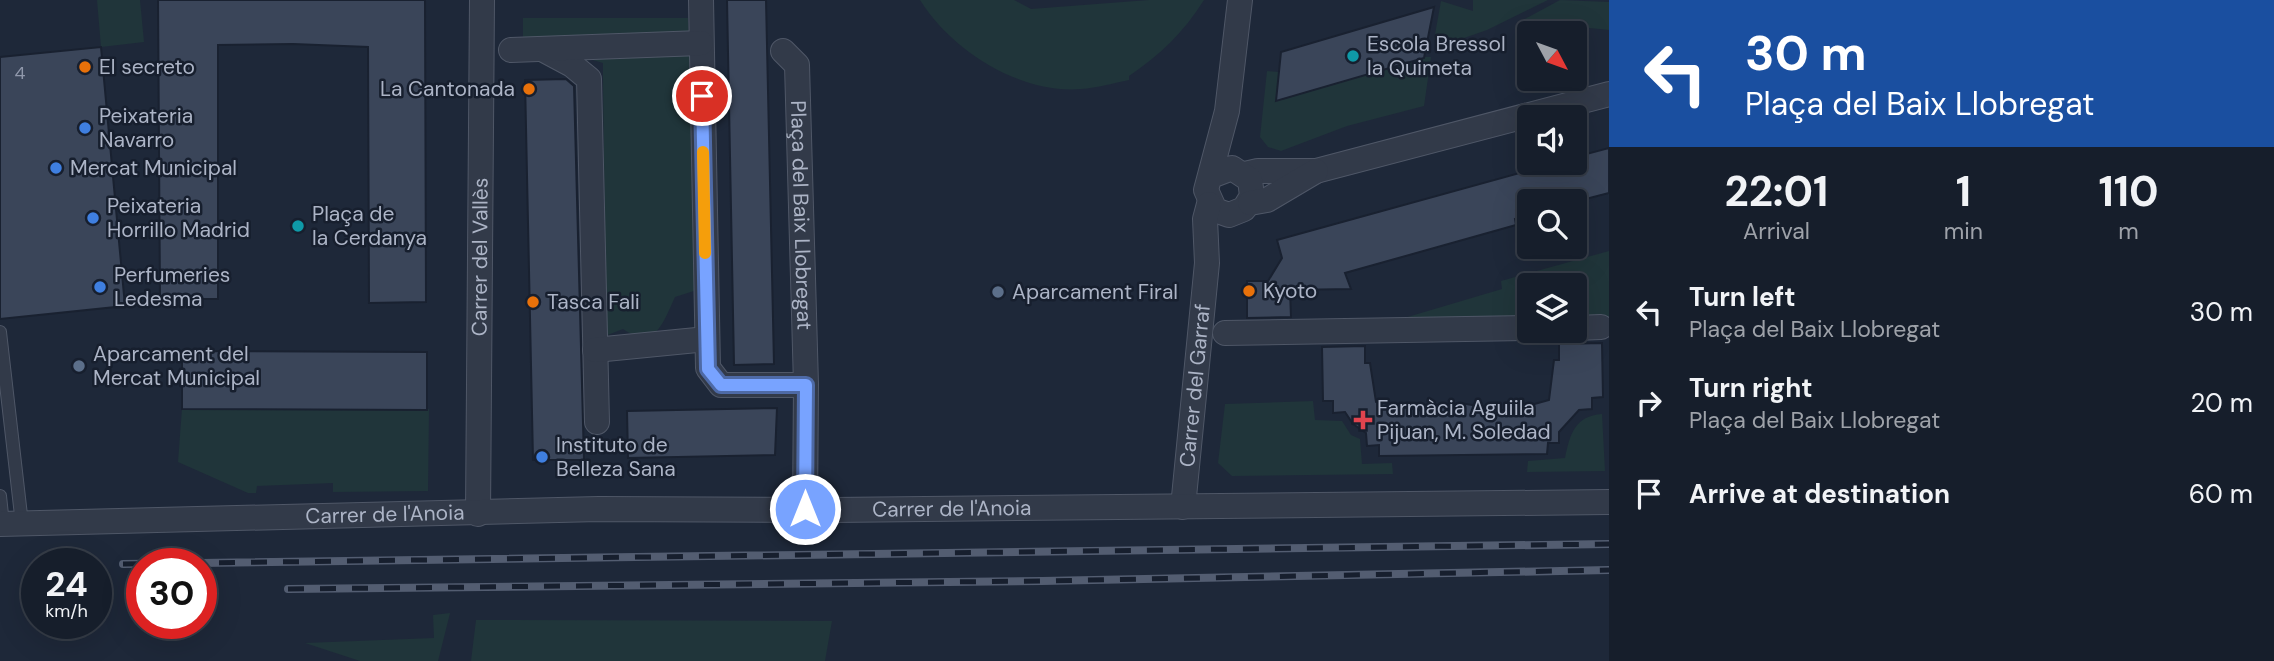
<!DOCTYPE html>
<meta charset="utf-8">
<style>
body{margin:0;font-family:"DM Sans",sans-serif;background:#232b37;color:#f1f3f6;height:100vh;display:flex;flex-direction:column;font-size:26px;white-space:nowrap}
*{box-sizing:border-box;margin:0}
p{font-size:23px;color:#9ea2a9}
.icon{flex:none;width:38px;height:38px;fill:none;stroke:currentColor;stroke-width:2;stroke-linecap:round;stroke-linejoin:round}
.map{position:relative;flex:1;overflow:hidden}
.drawer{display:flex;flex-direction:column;background:#161e2b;width:665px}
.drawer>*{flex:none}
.guide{background:#1a4fa0;color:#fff;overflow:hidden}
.needle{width:46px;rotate:131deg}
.tools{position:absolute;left:1517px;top:21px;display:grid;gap:14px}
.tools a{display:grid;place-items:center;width:70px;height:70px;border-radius:7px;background:#161e2b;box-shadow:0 7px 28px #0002,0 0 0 2px #353c47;font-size:35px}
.speed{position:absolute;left:21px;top:548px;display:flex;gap:14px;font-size:35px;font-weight:700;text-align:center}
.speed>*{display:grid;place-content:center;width:91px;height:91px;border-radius:50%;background:#161e2b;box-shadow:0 7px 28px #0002,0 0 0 2px #353c47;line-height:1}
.speed small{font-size:18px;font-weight:400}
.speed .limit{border:10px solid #d22;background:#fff;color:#111}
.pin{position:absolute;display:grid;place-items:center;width:60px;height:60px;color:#fff;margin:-30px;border:4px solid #fff;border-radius:50%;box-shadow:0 2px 7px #0007}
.me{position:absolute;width:77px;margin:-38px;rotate:0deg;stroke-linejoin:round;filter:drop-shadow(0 0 5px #0008)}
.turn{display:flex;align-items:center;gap:24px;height:147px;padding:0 21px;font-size:32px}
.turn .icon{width:91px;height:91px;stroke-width:2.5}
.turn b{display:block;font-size:49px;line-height:60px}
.eta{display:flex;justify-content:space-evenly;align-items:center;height:119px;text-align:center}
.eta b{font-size:42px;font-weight:700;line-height:49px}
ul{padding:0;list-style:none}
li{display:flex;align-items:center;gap:21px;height:91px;padding:0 21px}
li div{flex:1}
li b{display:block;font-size:26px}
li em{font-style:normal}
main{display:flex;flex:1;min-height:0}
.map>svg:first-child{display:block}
.green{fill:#20353a}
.building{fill:#3a4559;stroke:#192130;stroke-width:2}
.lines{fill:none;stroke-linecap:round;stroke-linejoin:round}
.lane-casing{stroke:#4f5767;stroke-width:14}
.street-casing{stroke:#4f5767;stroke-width:26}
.lane{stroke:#323a49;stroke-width:12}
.street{stroke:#323a49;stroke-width:24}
.rail-casing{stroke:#535d71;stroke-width:8}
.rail{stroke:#171f2e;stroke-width:5;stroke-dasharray:16;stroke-linecap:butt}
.route-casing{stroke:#4e6aa6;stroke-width:18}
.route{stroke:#78a3ff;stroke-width:12}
.slow{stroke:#f59e0b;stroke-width:12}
.culture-dot{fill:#0f9aa8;stroke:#171f2e;stroke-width:2.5}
.food-dot{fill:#e8710a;stroke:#171f2e;stroke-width:2.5}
.shop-dot{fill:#3f7fe0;stroke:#171f2e;stroke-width:2.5}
.service-dot{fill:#5c6f8a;stroke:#171f2e;stroke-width:2.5}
.health-dot{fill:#e0444e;stroke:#171f2e;stroke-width:2.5}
.labels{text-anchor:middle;stroke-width:5;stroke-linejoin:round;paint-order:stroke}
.number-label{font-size:18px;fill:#9098ab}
.poi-label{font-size:21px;fill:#acb4c6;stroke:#171f2e;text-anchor:start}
.street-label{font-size:21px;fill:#acb4c6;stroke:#171f2e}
</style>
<main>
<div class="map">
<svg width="1609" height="661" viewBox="0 0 1609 661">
<rect width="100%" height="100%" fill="#1e2839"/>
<path class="green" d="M97,0H140L144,42L101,47Z
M920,0H1014L1031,9L1149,0H1204C1184,32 1160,55 1129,76V80C1114,83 1097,88 1081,89C1020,94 952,51 920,0Z
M1473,0H1548L1487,30L1441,46L1442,38L1434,40L1441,1L1473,11Z
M1560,0L1609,2V30L1521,21Z
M523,18H688L689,36L523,40Z
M692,51L697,290L675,297C664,320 656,352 623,329L597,339L605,246L603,79V63L593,60V53Z
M1425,57H1431L1424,106L1347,126L1281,151L1268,147L1260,137L1267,71L1279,72L1277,95L1282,100Z
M1609,251V320L1575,321V285H1530L1529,322L1384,324L1502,289L1501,281Z
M1313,401L1315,420L1342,421L1351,435L1360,439L1362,464L1392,463L1393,474L1232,476L1218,463L1225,404Z
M182,409H429L428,491L333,492V483L257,486L256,493H248L178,462Z
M1602,414L1605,471L1527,472L1528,461L1565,458C1570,434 1575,416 1602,414Z
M450,613L438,661H360L305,643L434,638L433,615Z
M476,620L832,621L825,661H471Z"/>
<path class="building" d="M158,0H425L426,302L369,303L368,47L293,44L218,45V299H160Z
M727,0H766L774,364L734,365Z
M1434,7L1424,58L1276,101L1281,52Z
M101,47L125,306L0,319V57Z
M566,79L574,86L584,460H533L525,80Z
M1609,148V193L1578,201H1530V215L1515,219L1516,225L1345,273L1351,289L1290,290L1291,317L1247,318V281H1268L1282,258L1277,240L1556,163H1575V157Z
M1602,343L1603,397L1592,398V409L1579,410L1559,432V443H1548L1547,454L1379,456V445L1367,446L1366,433L1353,424L1345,412L1333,413V401H1323L1322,347L1365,346V363H1370L1376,402L1423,411L1460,403L1509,411L1549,400L1554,360H1559V344Z
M182,351L427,352V410L182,409Z
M777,408L775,455L628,458L627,411Z"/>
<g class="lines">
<defs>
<path id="lane" d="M0,332L22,524
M0,496L3,524"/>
<g id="street">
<path d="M701,0L708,368L721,385H806L805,509"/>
<path d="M542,49L572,65L589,79L597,422"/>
<path d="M511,50L701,43"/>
<path id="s1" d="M783,51L797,65L806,385"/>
<path d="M1245,174L1258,171H1316L1609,94"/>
<path d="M1211,176L1232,168L1250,180L1252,196L1244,209L1229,215L1215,210L1206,190L1227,111L1240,0"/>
<path d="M1250,203L1267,200L1316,171"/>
<path d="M1575,328L1601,327"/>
<path d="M1225,333L1530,328"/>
<path d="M595,350L707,339"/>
<path id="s2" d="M1183,507L1207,263L1205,219L1209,204"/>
<path id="s3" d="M478,514L482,0"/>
<path id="s4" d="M0,524L599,509L833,510L1609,502"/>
</g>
</defs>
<use href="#lane" class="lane-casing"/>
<use href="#street" class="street-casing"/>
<use href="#lane" class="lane"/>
<use href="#street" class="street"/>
<defs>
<path id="rail" d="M123,564L1609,544
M288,589L1042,581L1609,570"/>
</defs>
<use href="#rail" class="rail-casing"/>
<use href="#rail" class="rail"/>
</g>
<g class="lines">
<defs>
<path id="route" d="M702,96L708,369L721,385H806L805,509"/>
</defs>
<use href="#route" class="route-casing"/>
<use href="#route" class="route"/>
<path class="slow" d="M703,152L705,253"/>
</g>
<g class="culture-dot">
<circle cx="1353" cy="56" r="7"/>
<circle cx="298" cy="226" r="7"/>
</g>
<g class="food-dot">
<circle cx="85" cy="67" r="7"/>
<circle cx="529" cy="89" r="7"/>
<circle cx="1249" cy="291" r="7"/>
<circle cx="533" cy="302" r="7"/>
</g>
<g class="shop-dot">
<circle cx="85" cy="128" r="7"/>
<circle cx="56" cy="168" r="7"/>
<circle cx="93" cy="218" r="7"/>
<circle cx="100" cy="287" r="7"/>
<circle cx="542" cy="457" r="7"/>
</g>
<g class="service-dot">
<circle cx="998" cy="292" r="7"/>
<circle cx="79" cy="366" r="7"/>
</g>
<path class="health-dot" d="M1359.5 409.5h7v7h7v7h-7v7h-7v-7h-7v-7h7z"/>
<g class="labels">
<g class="number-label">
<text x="20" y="79">4</text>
</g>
<g class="poi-label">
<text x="1367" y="51">Escola Bressol<tspan x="1367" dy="24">la Quimeta</tspan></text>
<text x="99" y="74">El secreto</text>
<text x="515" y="96" text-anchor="end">La Cantonada</text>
<text x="99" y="123">Peixateria<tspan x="99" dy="24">Navarro</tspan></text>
<text x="70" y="175">Mercat Municipal</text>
<text x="107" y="213">Peixateria<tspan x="107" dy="24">Horrillo Madrid</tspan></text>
<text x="312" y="221">Plaça de<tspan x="312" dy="24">la Cerdanya</tspan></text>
<text x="114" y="282">Perfumeries<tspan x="114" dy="24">Ledesma</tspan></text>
<text x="1263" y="298">Kyoto</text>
<text x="1012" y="299">Aparcament Firal</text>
<text x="547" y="309">Tasca Fali</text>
<text x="93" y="361">Aparcament del<tspan x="93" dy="24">Mercat Municipal</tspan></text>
<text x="1377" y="415">Farmàcia Aguiila<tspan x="1377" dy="24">Pijuan, M. Soledad</tspan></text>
<text x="556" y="452">Instituto de<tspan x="556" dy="24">Belleza Sana</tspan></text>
</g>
<g class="street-label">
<text dy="7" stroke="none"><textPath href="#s1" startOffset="170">Plaça del Baix Llobregat</textPath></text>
<text dy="7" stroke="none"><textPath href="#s3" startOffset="257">Carrer del Vallès</textPath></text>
<text dy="7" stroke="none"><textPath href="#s2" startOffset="122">Carrer del Garraf</textPath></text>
<text dy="7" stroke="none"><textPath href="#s4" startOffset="952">Carrer de l'Anoia</textPath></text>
<text dy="7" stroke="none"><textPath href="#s4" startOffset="385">Carrer de l'Anoia</textPath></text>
</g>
</g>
</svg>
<div class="tools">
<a><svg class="needle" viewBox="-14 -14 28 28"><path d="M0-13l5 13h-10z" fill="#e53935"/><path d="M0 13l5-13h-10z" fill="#9ea2a9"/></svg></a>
<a><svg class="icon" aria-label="sound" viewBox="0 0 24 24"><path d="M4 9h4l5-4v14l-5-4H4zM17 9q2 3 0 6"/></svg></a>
<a><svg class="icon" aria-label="search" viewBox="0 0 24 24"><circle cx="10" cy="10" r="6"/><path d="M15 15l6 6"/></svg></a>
<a><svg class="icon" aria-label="layers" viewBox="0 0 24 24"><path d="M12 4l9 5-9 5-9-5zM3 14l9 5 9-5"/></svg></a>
</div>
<div class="speed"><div>24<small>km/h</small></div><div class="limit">30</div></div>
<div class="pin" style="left:702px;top:96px;background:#d93025"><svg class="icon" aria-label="arrive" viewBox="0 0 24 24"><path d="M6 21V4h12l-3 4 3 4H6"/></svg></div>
<svg class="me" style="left:805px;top:509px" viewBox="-20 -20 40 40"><circle r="17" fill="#78a3ff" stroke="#fff" stroke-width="3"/><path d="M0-11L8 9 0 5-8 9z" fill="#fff"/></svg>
</div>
<section class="drawer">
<div class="guide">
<div class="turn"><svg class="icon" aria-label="left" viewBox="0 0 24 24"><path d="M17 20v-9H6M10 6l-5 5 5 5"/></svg><div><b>30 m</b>Plaça del Baix Llobregat</div></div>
</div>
<div class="eta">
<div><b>22:01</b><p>Arrival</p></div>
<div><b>1</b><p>min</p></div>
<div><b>110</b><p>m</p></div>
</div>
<ul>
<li><svg class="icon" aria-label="left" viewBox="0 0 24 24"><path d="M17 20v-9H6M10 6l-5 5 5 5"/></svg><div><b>Turn left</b><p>Plaça del Baix Llobregat</p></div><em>30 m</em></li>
<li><svg class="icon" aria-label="right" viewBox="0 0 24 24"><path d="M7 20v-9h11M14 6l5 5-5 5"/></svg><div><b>Turn right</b><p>Plaça del Baix Llobregat</p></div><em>20 m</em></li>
<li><svg class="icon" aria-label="arrive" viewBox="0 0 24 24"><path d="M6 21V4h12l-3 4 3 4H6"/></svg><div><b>Arrive at destination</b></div><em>60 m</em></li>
</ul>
</section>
</main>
